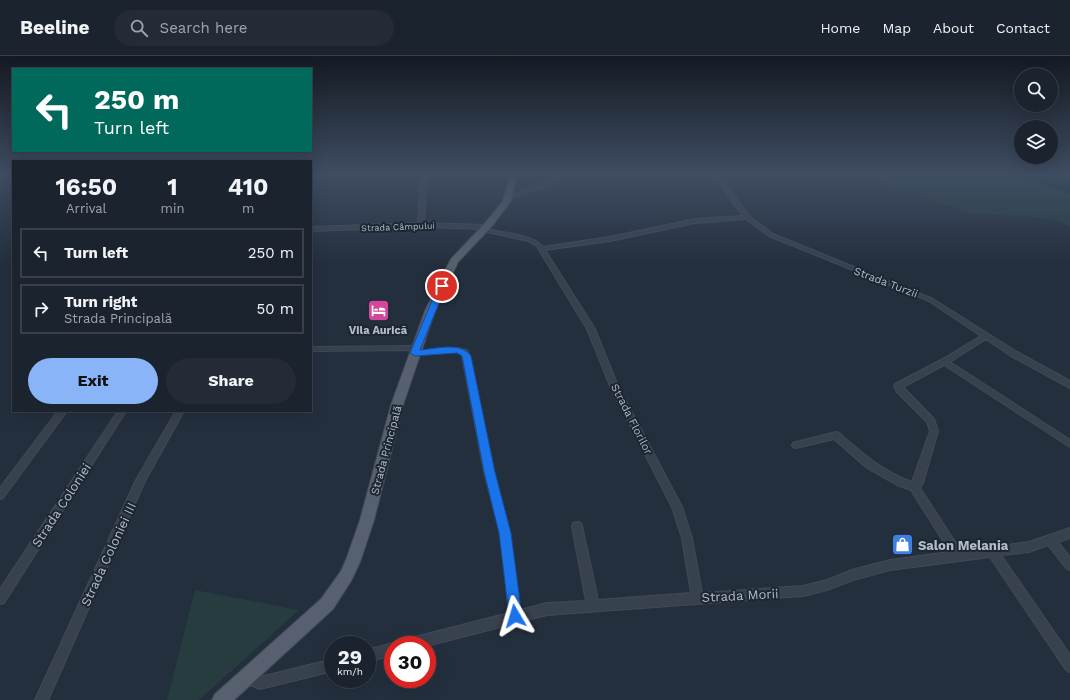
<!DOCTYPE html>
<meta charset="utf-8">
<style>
body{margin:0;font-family:"Work Sans",sans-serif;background:#242b36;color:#f1f3f6;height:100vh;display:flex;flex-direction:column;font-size:15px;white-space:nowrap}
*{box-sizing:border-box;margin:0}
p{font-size:13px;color:#a0a4aa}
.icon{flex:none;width:22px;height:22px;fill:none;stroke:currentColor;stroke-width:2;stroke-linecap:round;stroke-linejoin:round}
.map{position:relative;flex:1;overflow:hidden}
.drawer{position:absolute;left:12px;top:104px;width:300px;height:252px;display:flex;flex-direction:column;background:#1b232e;border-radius:0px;box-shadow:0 4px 16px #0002,0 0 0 1px #39404a}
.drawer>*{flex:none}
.hud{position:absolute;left:12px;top:12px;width:300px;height:84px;border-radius:0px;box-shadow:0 4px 16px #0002,0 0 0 1px #39404a;background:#00695c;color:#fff;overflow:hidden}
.fabs{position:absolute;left:1014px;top:12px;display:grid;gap:8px}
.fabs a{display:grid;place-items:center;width:44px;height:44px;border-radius:50%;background:#1b232e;box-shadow:0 4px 16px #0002,0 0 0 1px #39404a;font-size:20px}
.speed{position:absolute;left:324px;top:580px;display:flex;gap:8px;font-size:20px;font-weight:700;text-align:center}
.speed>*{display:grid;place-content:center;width:52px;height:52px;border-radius:50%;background:#1b232e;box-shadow:0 4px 16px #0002,0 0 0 1px #39404a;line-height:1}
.speed small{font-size:10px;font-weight:400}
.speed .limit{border:6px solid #d22;background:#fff;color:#111}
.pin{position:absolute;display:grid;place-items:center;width:34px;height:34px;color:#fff;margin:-17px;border:2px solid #fff;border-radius:50%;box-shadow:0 1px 4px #0007}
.me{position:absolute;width:44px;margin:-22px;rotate:353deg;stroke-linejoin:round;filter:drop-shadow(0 0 3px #0008)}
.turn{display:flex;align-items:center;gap:14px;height:84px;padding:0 16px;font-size:18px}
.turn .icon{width:52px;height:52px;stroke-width:2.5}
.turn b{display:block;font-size:28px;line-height:34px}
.eta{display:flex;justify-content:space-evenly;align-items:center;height:68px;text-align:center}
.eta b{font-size:24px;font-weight:700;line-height:28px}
.action{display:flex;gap:8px;margin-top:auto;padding:8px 16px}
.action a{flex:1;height:46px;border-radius:24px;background:#8ab4f8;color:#111;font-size:16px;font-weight:700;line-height:46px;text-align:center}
.action a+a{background:#242b36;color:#f1f3f6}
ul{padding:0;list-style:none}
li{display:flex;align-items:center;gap:12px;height:50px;margin:0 8px 6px;padding:0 8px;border:2px solid #39404a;border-radius:0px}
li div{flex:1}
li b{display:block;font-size:15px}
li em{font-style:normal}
header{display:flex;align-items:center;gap:24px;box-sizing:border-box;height:56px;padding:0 20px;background:#1b232e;border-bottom:1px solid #39404a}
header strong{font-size:19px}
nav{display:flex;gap:22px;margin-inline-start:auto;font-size:14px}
.search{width:280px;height:36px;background:#242b36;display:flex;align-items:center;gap:10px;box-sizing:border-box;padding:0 14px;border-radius:22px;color:#a0a4aa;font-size:15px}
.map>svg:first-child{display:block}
.green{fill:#263c3f}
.water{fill:#17263c}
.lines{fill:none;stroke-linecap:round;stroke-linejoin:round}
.minor-casing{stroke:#414a57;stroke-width:2}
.major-casing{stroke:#414a57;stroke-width:2}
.minor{fill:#38414e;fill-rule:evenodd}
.major{fill:#56606e;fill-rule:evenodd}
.route{fill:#1a73e8;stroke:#114b97}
.labels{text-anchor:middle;stroke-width:4;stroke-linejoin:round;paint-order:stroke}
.far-street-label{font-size:9px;fill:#b4bcc9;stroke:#1d2633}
.street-label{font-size:11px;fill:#b4bcc9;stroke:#1d2633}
.poi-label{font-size:11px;font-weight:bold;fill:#b4bcc9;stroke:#1d2633}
.near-street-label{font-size:13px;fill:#b4bcc9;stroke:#1d2633}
.near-poi-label{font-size:13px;font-weight:bold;fill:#b4bcc9;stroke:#1d2633;text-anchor:start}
</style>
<header>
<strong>Beeline</strong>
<div class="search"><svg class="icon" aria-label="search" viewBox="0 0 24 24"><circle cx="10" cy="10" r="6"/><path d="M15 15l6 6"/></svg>Search here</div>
<nav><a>Home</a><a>Map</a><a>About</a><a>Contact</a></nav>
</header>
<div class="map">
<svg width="1070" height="644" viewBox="0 0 1070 644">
<rect width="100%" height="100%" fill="#242f3e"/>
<path class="green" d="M863,118H1014L1070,138V170L1057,165L1027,160L971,158L878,125Z
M195,534L299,554L199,644H167Z"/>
<path class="water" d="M1014,118H1045L1070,126V138Z"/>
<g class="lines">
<defs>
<path id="minor" d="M425,118H429L427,125L424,167L486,169L489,171L486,173C500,176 535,179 543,191L610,181L695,163L743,160L719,127L709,118H714L723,125L749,160L773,178L933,243L1017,296L1070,325V332L1011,300L986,283L950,306L1070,384V391L944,309L903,331L934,363L938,375L923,427L920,432L961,495L1029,486L1070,472V482L1058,486L1070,501V514L1066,512L1048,489L1029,496L1001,499L1070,599V616L1066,614L990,501L890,514L853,524L827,534L803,540L547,559L427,590L401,589L403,585L407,583L509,557L500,477L484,416L462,300L461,298L457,296L412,299L411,297L415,295L457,292L467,294L470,300L494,416L510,477L520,554L547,547L586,545L572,470L573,467L577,466L581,467L582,470L598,544L691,537L682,482L672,451L610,330L587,273L536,189L528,185L482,175L481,174L483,173L421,171L311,175V171L418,167L421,125ZM746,163L769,180L929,245L981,280L941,304L895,328L894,330L897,336L927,366L930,375L912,426C883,416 862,397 839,377L836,376L796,386L793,387L792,389L793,391L796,392L834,383L867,412L897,429L911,434L950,496L890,504L852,514L827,524L803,530L702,537L692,482L682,451L618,330L595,273L545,194L610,185L695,167Z
M560,118H565L541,132L511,142L506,141L537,130Z
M729,118H752L750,119H731Z
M416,290L420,292L419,294L311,295V291Z
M58,355H67L3,442L0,443V432Z
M118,355H126L4,547L0,548V533Z
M176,355H184L145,425L48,644H35L136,424Z
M393,587L397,589H393V599L367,606V594Z
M333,603V615L260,633L250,629L243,617L245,613L249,611C254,613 255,619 260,621Z"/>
<path id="major" d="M511,118H517L511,145L492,170L458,206L435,255L403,349L374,464L360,506L351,525L333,553L234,644H212L215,638L321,543L341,515L346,504L360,464L391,349L425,255L451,203L486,166L503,145Z"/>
</defs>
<use href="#minor" class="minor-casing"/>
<use href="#major" class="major-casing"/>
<use href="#minor" class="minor"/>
<use href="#major" class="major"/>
</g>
<linearGradient id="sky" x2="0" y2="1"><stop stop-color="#141a22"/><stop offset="0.57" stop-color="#3f4d63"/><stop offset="1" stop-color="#3f4d63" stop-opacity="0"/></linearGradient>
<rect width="1070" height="208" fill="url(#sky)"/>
<path class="route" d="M439,228H442L446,230L420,294C435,293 461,285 471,300L495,416L511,477L522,560L520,565L515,567L510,565L509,560L499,477L484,416L462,300L457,297L415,300L410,297Z"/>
<defs>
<symbol id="hotel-square" viewBox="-11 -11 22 22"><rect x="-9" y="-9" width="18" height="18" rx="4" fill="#d1479c" stroke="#1d2633"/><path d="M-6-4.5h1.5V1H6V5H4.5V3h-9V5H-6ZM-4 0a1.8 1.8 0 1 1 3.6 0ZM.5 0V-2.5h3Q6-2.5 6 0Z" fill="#fff"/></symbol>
<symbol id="shop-square" viewBox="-11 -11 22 22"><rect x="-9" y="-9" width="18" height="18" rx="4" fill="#3f7fe0" stroke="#1d2633"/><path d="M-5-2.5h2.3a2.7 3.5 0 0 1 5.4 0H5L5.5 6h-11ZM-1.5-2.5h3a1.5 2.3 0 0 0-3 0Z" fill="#fff"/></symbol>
</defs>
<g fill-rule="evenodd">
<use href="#hotel-square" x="366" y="242" width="25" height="25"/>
<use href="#shop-square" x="890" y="476" width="25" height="25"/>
</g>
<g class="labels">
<g class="far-street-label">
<text transform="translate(398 171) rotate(-2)" y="3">Strada Câmpului</text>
</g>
<g class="street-label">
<text transform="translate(886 226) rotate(21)" y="4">Strada Turzii</text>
<text transform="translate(632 363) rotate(63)" y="4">Strada Florilor</text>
<text transform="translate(386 394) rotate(-75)" y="4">Strada Principală</text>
</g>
<g class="poi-label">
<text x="378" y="278">Vila Aurică</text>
</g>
<g class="near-street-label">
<text transform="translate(61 449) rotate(-57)" y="5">Strada Coloniei</text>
<text transform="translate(108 498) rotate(-65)" y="5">Strada Coloniei III</text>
<text transform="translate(740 539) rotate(-3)" y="5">Strada Morii</text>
</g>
<g class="near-poi-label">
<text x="918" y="494">Salon Melania</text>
</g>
</g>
</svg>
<div class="fabs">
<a><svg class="icon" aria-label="search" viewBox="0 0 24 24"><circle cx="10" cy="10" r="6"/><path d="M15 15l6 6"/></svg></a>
<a><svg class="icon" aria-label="layers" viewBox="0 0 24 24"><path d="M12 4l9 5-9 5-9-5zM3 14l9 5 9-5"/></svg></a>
</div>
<div class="speed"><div>29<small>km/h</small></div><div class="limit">30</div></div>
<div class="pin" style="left:442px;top:230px;background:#d93025"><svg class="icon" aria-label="arrive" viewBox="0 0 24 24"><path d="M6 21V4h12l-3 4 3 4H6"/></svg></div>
<svg class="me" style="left:515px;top:560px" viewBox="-20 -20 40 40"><path d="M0-17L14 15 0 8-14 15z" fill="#1a73e8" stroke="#fff" stroke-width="4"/></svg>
<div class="hud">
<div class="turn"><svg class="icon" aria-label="left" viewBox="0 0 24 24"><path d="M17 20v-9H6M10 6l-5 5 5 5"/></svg><div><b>250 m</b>Turn left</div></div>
</div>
<section class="drawer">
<div class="eta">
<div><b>16:50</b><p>Arrival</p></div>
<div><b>1</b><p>min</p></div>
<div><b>410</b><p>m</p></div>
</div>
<ul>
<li><svg class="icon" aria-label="left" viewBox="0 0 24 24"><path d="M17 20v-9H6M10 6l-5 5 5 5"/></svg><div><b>Turn left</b></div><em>250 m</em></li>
<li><svg class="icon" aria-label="right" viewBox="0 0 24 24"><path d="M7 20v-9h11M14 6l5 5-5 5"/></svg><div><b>Turn right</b><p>Strada Principală</p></div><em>50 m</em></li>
</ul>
<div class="action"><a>Exit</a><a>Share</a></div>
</section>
</div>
